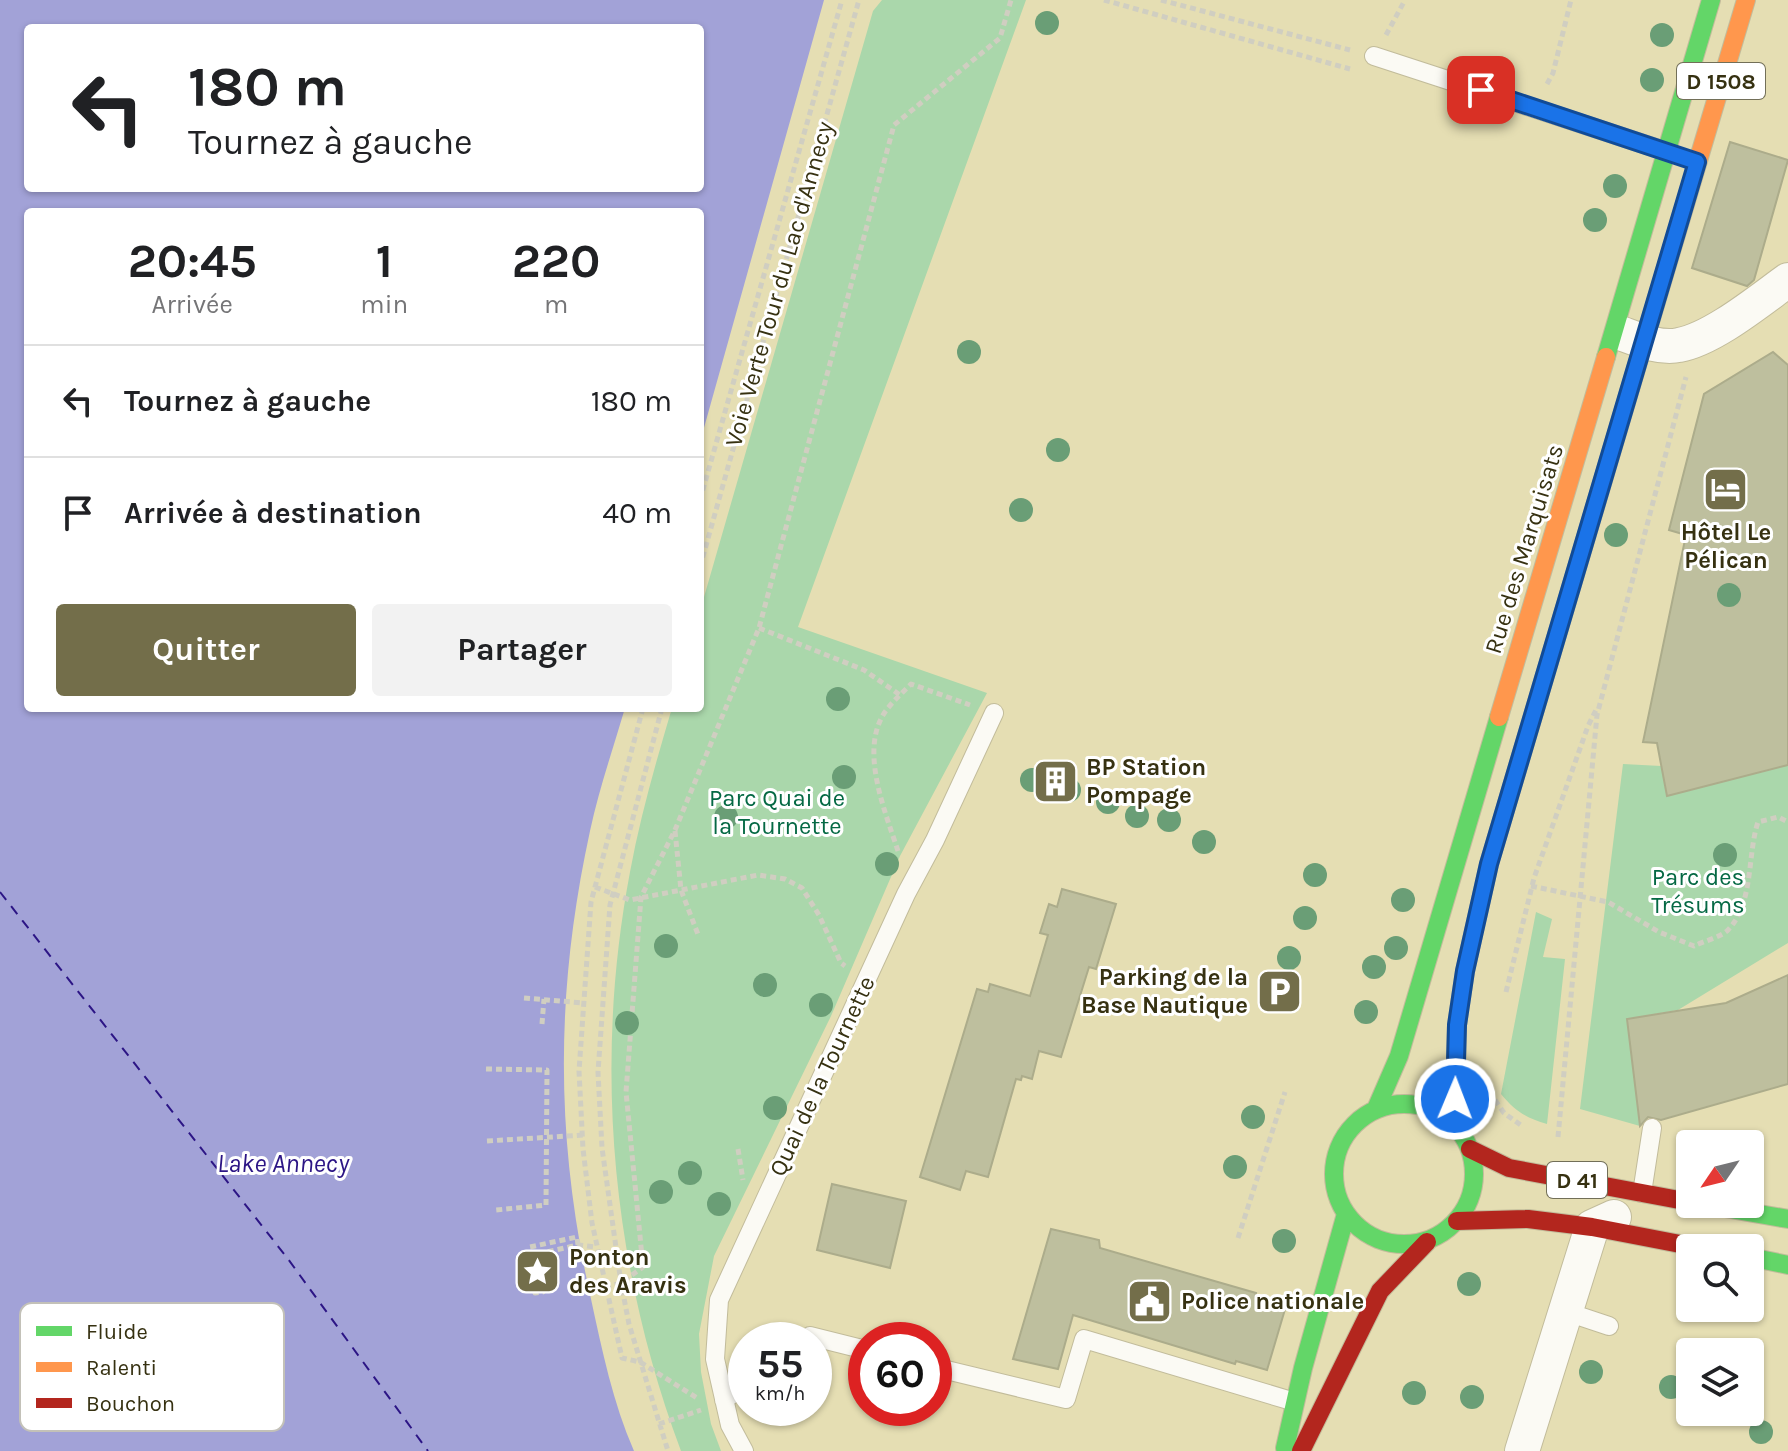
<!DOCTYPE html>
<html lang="fr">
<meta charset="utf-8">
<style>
body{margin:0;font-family:Karla,sans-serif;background:#f2f2f2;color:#202124;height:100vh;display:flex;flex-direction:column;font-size:30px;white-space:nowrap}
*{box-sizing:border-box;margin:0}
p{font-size:26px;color:#757577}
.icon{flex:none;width:44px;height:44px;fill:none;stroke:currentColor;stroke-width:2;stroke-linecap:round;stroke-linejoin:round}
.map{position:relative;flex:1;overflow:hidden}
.panel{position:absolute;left:24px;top:208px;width:680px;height:504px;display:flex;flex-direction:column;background:#fff;border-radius:8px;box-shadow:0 2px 6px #0004}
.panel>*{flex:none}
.top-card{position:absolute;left:24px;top:24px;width:680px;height:168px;border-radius:8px;box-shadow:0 2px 6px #0004;background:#fff;color:#202124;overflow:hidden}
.needle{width:52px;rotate:235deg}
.fabs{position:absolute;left:1676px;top:1130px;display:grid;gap:16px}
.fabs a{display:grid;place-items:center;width:88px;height:88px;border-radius:8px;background:#fff;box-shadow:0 2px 6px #0004;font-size:40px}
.speed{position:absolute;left:728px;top:1322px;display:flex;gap:16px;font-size:40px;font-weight:700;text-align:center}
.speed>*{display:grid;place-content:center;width:104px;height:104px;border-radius:50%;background:#fff;box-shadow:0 2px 6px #0004;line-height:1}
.speed small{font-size:20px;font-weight:400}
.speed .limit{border:12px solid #d22;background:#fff;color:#111}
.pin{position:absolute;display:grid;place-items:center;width:68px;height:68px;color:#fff;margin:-34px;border-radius:16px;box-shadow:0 4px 12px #0006}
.me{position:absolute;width:88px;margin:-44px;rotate:1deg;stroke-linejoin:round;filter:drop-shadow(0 0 6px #0008)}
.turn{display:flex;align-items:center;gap:28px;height:168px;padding:0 32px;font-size:36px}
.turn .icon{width:104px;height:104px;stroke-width:2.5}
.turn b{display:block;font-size:56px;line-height:68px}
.eta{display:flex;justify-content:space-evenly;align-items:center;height:136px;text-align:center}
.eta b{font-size:48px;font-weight:700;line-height:56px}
.primary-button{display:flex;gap:16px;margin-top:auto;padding:16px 32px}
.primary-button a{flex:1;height:92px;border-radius:8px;background:#736e4a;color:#fff;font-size:32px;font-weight:700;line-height:92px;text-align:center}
.primary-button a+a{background:#f2f2f2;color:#202124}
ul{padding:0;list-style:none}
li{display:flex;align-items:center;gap:24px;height:112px;padding:0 32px;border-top:2px solid #e0e0e0}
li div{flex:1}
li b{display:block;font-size:30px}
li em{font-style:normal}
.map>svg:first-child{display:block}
.green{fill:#aad7ab}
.water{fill:#a2a2d7;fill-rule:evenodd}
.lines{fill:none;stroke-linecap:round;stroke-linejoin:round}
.ferry{stroke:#2c1585;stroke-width:2;stroke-dasharray:10 8;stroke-linecap:butt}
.building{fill:#bebf9e;stroke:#acac8b;stroke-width:2}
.lane-casing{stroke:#c2bc9b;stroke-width:20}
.street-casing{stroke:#c2bc9b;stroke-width:36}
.fast-casing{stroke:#c2bc9b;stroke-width:20}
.slow-casing{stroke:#c2bc9b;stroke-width:20}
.jam-casing{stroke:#c2bc9b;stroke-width:20}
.path{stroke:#d0cec1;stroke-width:5;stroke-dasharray:6 4;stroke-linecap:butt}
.lane{stroke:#fbfaf4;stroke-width:18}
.street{stroke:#fbfaf4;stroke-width:34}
.fast{stroke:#63d668;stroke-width:18}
.slow{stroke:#ff974d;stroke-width:18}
.jam{stroke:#b3261e;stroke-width:18}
.tree{fill:#6a9e76}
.route-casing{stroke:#114b97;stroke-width:20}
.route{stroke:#1a73e8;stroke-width:14}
.labels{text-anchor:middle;stroke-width:6;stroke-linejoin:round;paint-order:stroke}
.shield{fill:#fff;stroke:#726f58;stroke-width:2}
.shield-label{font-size:22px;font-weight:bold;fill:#363111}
.street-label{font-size:24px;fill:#363111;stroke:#fff}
.poi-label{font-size:24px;font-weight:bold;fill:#363111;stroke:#fff;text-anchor:start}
.park-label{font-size:24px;fill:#056944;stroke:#fff}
.water-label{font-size:26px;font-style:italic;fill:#2c1585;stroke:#fff}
.key{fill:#fff;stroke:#c3c1b8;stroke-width:2}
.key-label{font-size:22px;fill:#363111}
</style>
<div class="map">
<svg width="1788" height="1451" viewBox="0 0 1788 1451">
<rect width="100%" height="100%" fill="#e5deb3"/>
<path class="green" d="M882,0H1026L798,627L987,693L900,856L831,1016L714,1256L699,1334L701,1372L711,1424L721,1451H681C612,1266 593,1067 630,872C640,817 656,762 672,708H700V611L873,11Z
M1623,764L1661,766L1668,795L1788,765V943L1678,1010L1627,1019L1640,1126L1580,1109Z
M1536,912L1552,919L1543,957L1565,959L1547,1124C1526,1118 1515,1111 1501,1094Z"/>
<path class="water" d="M0,0H824L700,442V212H28V708H625C613,749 599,789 590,831C555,992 555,1139 591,1299C602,1350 613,1403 634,1451H0ZM28,28H700V188H28Z"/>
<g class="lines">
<path class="ferry" d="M0,892L288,1259L428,1451"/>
</g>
<path class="building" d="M1730,142L1788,160L1754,280L1747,286L1692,268Z
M1773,352L1788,365V765L1667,796L1657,743L1643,742L1686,535L1669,530L1704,394Z
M1062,889L1116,904L1096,969L1089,967L1061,1057L1039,1051L1032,1079L1022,1076L1021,1080L1016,1079L988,1177L966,1171L960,1190L920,1177L977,989L988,992L990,984L1030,996L1048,935L1040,933L1049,904L1057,907Z
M1788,975V1084L1661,1120L1648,1117L1640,1126L1627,1019L1726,1003Z
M832,1184L906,1201L890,1268L817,1250Z
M1051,1229L1099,1240L1100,1248L1256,1293L1255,1297L1286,1306L1267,1370L1236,1361L1235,1364L1073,1315L1058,1369L1013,1359Z"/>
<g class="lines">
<defs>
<path id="lane" d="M1374,56L1668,152
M1642,1193L1652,1128
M1564,1311L1609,1326
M805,1340L810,1336L866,1350
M934,1367L1066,1399L1084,1339L1295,1402
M724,1400L746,1384
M744,1451L730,1425L715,1359L719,1300L906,894L935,840L994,713"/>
<path id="street" d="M1623,334C1639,340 1661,349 1679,345C1713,339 1760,300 1788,280
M1522,1451L1592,1227L1614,1217"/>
<path id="fast" d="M1606,357L1711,0
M1334 1174a70 70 0 1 1 140 0a70 70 0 1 1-140 0Z
M1376,1109L1399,1056L1499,717
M1454,1124L1457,1025L1465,971L1489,864L1630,389
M1702,1204L1788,1219
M1750,1257L1788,1265
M1285,1448L1303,1368L1346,1214"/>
<path id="slow" d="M1630,389L1746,0
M1499,717L1606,357"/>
<path id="jam" d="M1470,1149L1509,1168L1690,1202
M1457,1221L1528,1219L1592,1227L1701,1248
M1301,1451L1380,1291L1427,1242"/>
</defs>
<use href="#lane" class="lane-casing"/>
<use href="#street" class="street-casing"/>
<use href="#fast" class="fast-casing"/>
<use href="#slow" class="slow-casing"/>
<use href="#jam" class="jam-casing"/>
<path class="path" d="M1104,0L1350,69
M1161,0L1350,50
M1386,35L1405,0
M1547,84L1553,73L1571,0
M700,500L842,0
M700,567L859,0
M759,628L864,670L900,695
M643,708L591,902L579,1071L583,1149L592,1223L622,1358L640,1362L697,1398
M662,708L610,905L598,1072L602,1148L621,1283L629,1324L668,1451
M675,831L681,890L699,937
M898,851C885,811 859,750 885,712C892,702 902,693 911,684L970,705
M1531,886L1608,902L1659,932L1694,946C1704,941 1721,937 1728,930C1754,903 1747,855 1758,822L1778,817L1788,822
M595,887L630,900L758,875L785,879L802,888L819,915L841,963L845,966
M1506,992L1534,878L1588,726L1597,708
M524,998L584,1003
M542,1024L544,999
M486,1069L547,1070L546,1205L496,1210
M1495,1100L1504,1113L1522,1126
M1558,1137L1597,715L1686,377
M487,1141L583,1135
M738,1149L743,1180
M1238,1238L1285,1092
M578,1245L577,1237L530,1247L535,1293L543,1292L537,1254L578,1245L596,1247
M605,1287L621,1283L643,1267L626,1092L641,897L675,830L759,628L894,125L1000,38L1011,0
M659,1424L701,1410"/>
<use href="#lane" class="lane"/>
<use href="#street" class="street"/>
<use href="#fast" class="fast"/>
<use href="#slow" class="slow"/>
<use href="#jam" class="jam"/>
</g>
<g class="tree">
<circle cx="1047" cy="23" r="12"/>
<circle cx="1662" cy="35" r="12"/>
<circle cx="1652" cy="80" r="12"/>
<circle cx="1615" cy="186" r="12"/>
<circle cx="1595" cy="220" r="12"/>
<circle cx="969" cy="352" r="12"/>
<circle cx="1058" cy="450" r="12"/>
<circle cx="1021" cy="510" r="12"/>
<circle cx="1616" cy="535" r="12"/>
<circle cx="1729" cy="595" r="12"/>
<circle cx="838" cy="699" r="12"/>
<circle cx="844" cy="777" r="12"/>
<circle cx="1032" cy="780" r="12"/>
<circle cx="1069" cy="790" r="12"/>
<circle cx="1108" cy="802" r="12"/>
<circle cx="1137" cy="816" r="12"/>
<circle cx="726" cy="817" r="12"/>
<circle cx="1169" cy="820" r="12"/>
<circle cx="1204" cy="842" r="12"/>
<circle cx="1725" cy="855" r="12"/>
<circle cx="887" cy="864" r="12"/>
<circle cx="1315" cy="875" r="12"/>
<circle cx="1403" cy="900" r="12"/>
<circle cx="1305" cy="918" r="12"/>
<circle cx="666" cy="946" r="12"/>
<circle cx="1396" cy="948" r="12"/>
<circle cx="1289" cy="958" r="12"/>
<circle cx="1374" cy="967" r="12"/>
<circle cx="765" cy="985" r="12"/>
<circle cx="821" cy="1005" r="12"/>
<circle cx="1366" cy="1012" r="12"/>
<circle cx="627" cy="1023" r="12"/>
<circle cx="775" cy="1108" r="12"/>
<circle cx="1253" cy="1117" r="12"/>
<circle cx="1235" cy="1167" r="12"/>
<circle cx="690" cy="1173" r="12"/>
<circle cx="661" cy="1192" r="12"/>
<circle cx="719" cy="1204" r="12"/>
<circle cx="1284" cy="1241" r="12"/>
<circle cx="1469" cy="1284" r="12"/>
<circle cx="1591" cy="1372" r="12"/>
<circle cx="1671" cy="1387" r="12"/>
<circle cx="1414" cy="1393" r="12"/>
<circle cx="1472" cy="1397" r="12"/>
<circle cx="1761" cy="1432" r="12"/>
</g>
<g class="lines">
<defs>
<path id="route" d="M1455,1099L1457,1025L1465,971L1489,864L1697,162L1481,90"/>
</defs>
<use href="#route" class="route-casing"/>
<use href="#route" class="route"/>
</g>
<defs>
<symbol id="hotel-square" viewBox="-11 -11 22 22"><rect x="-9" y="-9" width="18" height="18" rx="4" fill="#736e4a" stroke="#fff"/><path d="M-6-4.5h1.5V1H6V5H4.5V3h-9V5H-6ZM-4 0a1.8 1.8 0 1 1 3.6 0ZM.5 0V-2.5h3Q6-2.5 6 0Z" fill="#fff"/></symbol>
<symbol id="building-square" viewBox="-11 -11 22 22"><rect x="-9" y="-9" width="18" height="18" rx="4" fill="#736e4a" stroke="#fff"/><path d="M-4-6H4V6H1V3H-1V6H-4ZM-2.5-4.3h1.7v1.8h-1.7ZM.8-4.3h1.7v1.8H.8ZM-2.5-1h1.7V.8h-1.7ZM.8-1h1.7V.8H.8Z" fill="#fff"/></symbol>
<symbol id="parking-square" viewBox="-11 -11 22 22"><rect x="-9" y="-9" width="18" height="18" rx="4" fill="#736e4a" stroke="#fff"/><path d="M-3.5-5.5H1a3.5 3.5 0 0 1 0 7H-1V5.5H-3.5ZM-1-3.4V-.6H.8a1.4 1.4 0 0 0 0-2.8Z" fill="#fff"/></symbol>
<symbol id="sight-square" viewBox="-11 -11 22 22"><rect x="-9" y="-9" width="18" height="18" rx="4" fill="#736e4a" stroke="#fff"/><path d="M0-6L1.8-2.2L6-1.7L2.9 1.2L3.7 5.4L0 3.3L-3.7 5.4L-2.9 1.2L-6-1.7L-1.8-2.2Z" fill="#fff"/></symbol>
<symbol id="civic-square" viewBox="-11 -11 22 22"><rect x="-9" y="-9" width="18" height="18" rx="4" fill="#736e4a" stroke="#fff"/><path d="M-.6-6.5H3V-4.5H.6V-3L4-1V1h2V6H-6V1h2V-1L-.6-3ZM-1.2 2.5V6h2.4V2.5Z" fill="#fff"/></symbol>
</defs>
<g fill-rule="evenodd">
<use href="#hotel-square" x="1700" y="464" width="51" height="51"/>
<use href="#building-square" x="1030" y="756" width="51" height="51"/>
<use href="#parking-square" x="1254" y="966" width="51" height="51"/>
<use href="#sight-square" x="512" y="1246" width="51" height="51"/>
<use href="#civic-square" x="1124" y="1276" width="51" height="51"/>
</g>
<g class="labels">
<g class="shield">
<rect x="1677" y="63" width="88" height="36" rx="6"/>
<rect x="1547" y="1162" width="60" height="36" rx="6"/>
</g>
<g class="shield-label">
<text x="1721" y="89">D 1508</text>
<text x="1577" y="1188">D 41</text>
</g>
<g class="street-label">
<text transform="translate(779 284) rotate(-74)" y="8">Voie Verte Tour du Lac d'Annecy</text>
<text transform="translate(1524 549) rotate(-73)" y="8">Rue des Marquisats</text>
<text transform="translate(822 1076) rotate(-65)" y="8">Quai de la Tournette</text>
</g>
<g class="poi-label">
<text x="1726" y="540" text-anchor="middle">Hôtel Le<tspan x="1726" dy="28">Pélican</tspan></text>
<text x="1086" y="775">BP Station<tspan x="1086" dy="28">Pompage</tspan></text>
<text x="1248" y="985" text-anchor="end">Parking de la<tspan x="1248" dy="28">Base Nautique</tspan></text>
<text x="569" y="1265">Ponton<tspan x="569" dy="28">des Aravis</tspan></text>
<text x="1181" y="1309">Police nationale</text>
</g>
<g class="park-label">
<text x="777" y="806">Parc Quai de<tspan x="777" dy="28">la Tournette</tspan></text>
<text x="1698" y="885">Parc des<tspan x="1698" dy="28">Trésums</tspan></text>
</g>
<g class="water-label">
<text x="283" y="1172">Lake Annecy</text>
</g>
</g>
<rect x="20" y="1303" width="264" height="128" rx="12" class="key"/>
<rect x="36" y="1326" width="36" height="10" fill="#63d668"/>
<rect x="36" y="1362" width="36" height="10" fill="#ff974d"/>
<rect x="36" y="1398" width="36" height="10" fill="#b3261e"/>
<g class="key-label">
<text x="86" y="1339">Fluide</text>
<text x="86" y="1375">Ralenti</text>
<text x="86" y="1411">Bouchon</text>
</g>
</svg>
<div class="fabs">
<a><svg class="needle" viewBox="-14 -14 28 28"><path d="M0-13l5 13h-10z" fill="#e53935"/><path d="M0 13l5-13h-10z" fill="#757577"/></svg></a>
<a><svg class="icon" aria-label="search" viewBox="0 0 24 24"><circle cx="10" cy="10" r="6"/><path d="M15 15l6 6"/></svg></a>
<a><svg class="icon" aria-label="layers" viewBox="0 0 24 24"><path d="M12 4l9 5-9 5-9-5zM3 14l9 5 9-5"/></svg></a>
</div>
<div class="speed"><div>55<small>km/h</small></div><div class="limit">60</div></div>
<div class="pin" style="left:1481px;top:90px;background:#d93025"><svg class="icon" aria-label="arrive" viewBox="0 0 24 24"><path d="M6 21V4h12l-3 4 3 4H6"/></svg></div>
<svg class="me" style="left:1455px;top:1099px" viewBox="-20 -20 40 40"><circle r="17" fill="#1a73e8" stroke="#fff" stroke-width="3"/><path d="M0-11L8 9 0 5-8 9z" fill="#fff"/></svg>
<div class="top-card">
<div class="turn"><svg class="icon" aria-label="left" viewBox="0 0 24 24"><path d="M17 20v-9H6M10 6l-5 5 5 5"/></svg><div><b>180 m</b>Tournez à gauche</div></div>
</div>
<section class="panel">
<div class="eta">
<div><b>20:45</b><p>Arrivée</p></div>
<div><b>1</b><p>min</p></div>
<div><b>220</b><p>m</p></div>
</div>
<ul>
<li><svg class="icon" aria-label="left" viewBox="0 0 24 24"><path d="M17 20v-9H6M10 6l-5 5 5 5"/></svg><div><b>Tournez à gauche</b></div><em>180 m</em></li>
<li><svg class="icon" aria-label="arrive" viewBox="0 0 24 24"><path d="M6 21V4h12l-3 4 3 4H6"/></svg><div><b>Arrivée à destination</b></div><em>40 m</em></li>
</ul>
<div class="primary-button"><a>Quitter</a><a>Partager</a></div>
</section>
</div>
